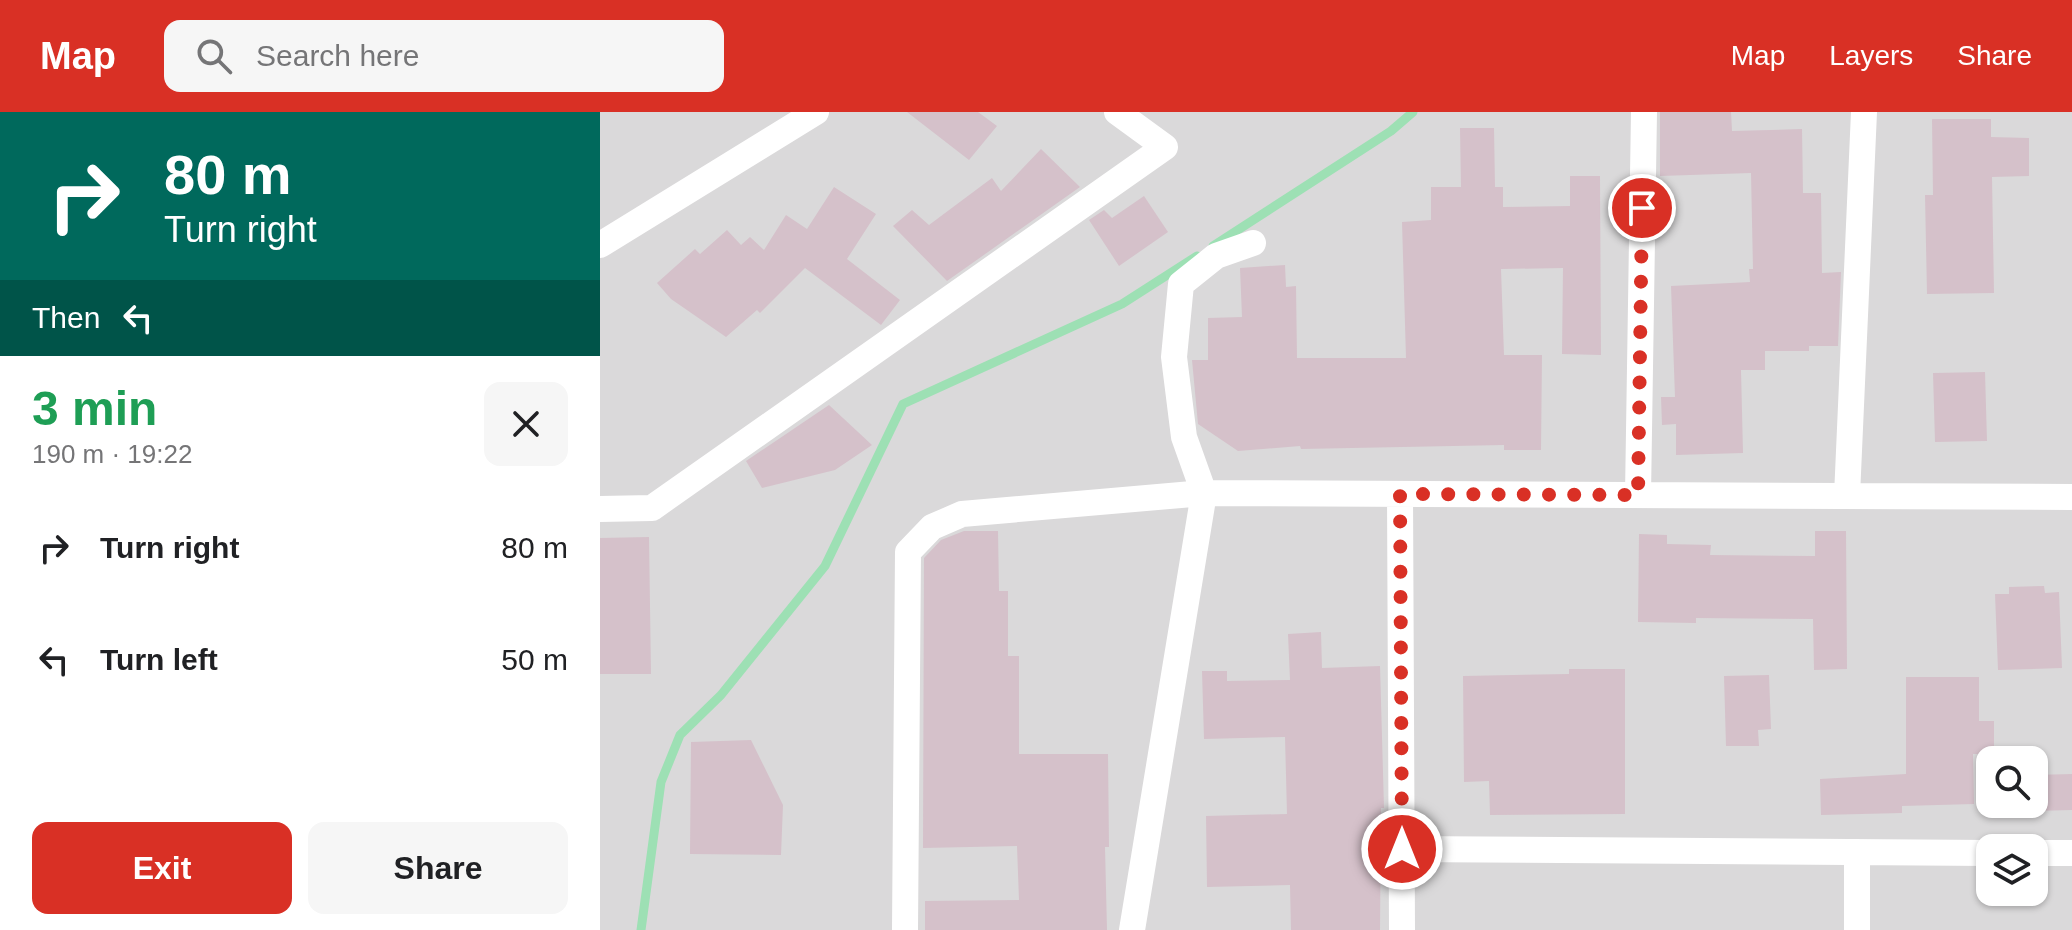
<!DOCTYPE html>
<meta charset="utf-8">
<style>
body{margin:0;font-family:Helvetica,sans-serif;background:#f6f6f6;color:#202124;height:100vh;display:flex;flex-direction:column;font-size:30px;white-space:nowrap}
*{box-sizing:border-box;margin:0}
p{font-size:26px;color:#757577}
.icon{flex:none;width:44px;height:44px;fill:none;stroke:currentColor;stroke-width:2;stroke-linecap:round;stroke-linejoin:round}
.map{position:relative;flex:1;overflow:hidden}
.details{display:flex;flex-direction:column;background:#fff;width:600px}
.details>*{flex:none}
.guide{background:#00695c;color:#fff;overflow:hidden}
.buttons{position:absolute;left:1376px;top:634px;display:grid;gap:16px}
.buttons a{display:grid;place-items:center;width:72px;height:72px;border-radius:16px;background:#fff;box-shadow:0 2px 6px #0004;font-size:40px}
.pin{position:absolute;display:grid;place-items:center;width:68px;height:68px;color:#fff;margin:-34px;border:4px solid #fff;border-radius:50%;box-shadow:0 2px 8px #0007}
.me{position:absolute;width:88px;margin:-44px;rotate:0deg;stroke-linejoin:round;filter:drop-shadow(0 0 6px #0008)}
.turn{display:flex;align-items:center;gap:28px;height:168px;padding:0 32px;font-size:36px}
.turn .icon{width:104px;height:104px;stroke-width:2.5}
.turn b{display:block;font-size:56px;line-height:68px}
.then{display:flex;align-items:center;height:76px;padding:0 32px;background:#0003;gap:16px;font-size:30px}
.round{display:grid;place-items:center;flex:none;width:84px;height:84px;border-radius:16px;background:#f6f6f6}
.headline{display:flex;align-items:center;justify-content:space-between;height:136px;padding:0 32px}
h1{font-size:48px;font-weight:600;line-height:60px;color:#1e9e55}
.cta{display:flex;gap:16px;margin-top:auto;padding:16px 32px}
.cta a{flex:1;height:92px;border-radius:16px;background:#d93025;color:#fff;font-size:32px;font-weight:600;line-height:92px;text-align:center}
.cta a+a{background:#f6f6f6;color:#202124}
ul{padding:0;list-style:none}
li{display:flex;align-items:center;gap:24px;height:112px;padding:0 32px}
li div{flex:1}
li b{display:block;font-size:30px}
li em{font-style:normal}
header{display:flex;align-items:center;gap:48px;box-sizing:border-box;height:112px;padding:0 40px;background:#d93025;color:#fff}
header strong{font-size:38px}
nav{display:flex;gap:44px;margin-inline-start:auto;font-size:28px}
.search{width:560px;height:72px;background:#f6f6f6;display:flex;align-items:center;gap:20px;box-sizing:border-box;padding:0 28px;border-radius:16px;color:#757577;font-size:30px}
main{display:flex;flex:1;min-height:0}
.map>svg:first-child{display:block}
.residential{fill:#dad9da;fill-rule:evenodd}
.lines{fill:none;stroke-linecap:round;stroke-linejoin:round}
.stream{stroke:#9de0b4;stroke-width:9}
.building{fill:#d5c1ca}
.street{stroke:#fff;stroke-width:26}
.route{stroke:#d93025;stroke-width:14;stroke-dasharray:0 25.2}
</style>
<header>
<strong>Map</strong>
<div class="search"><svg class="icon" aria-label="search" viewBox="0 0 24 24"><circle cx="10" cy="10" r="6"/><path d="M15 15l6 6"/></svg>Search here</div>
<nav><a>Map</a><a>Layers</a><a>Share</a></nav>
</header>
<main>
<section class="details">
<div class="guide">
<div class="turn"><svg class="icon" aria-label="right" viewBox="0 0 24 24"><path d="M7 20v-9h11M14 6l5 5-5 5"/></svg><div><b>80 m</b>Turn right</div></div>
<div class="then">Then<svg class="icon" aria-label="left" viewBox="0 0 24 24"><path d="M17 20v-9H6M10 6l-5 5 5 5"/></svg></div>
</div>
<div class="headline"><div><h1>3 min</h1><p>190 m · 19:22</p></div><a class="round"><svg class="icon" aria-label="close" viewBox="0 0 24 24"><path d="M6 6l12 12M18 6L6 18"/></svg></a></div>
<ul>
<li><svg class="icon" aria-label="right" viewBox="0 0 24 24"><path d="M7 20v-9h11M14 6l5 5-5 5"/></svg><div><b>Turn right</b></div><em>80 m</em></li>
<li><svg class="icon" aria-label="left" viewBox="0 0 24 24"><path d="M17 20v-9H6M10 6l-5 5 5 5"/></svg><div><b>Turn left</b></div><em>50 m</em></li>
</ul>
<div class="cta"><a>Exit</a><a>Share</a></div>
</section>
<div class="map">
<svg width="1472" height="818" viewBox="0 0 1472 818">
<rect width="100%" height="100%" fill="#eee0e3"/>
<path class="residential" d="M0,0H1472V818H0ZM1390,648H1434V692H1390ZM1390,736H1434V780H1390Z"/>
<g class="lines">
<path class="stream" d="M613,134L791,19L813,0
M41,818L61,670L80,623L121,583L225,454L303,292L522,192L597,144"/>
</g>
<path class="building" d="M307,0H378L397,14L369,48Z
M1060,0H1131L1132,19L1202,17L1203,81H1221L1222,161L1241,160L1238,234H1209V239H1165V258H1141L1143,341L1076,343V312L1062,313L1061,285H1075L1071,174L1150,170L1149,157H1153L1151,61L1060,64Z
M1332,7H1391V25L1429,26V64L1392,65L1394,181L1327,182L1325,83H1333Z
M860,16H894L895,75H903V95L970,94V64H1000L1001,243L962,242L963,156L901,157L904,243H942L941,338H904V333L701,337L700,334L638,339L598,312L592,248H608V206L642,205L640,156L685,153L686,175L696,174L697,246H806L802,110L831,108V75H861Z
M441,37L480,75L347,169L293,114L312,98L329,113L392,66L401,79Z
M234,75L276,102L247,147L300,188L281,213L205,156L160,201L157,198L126,225L71,187L57,171L95,137L100,142L127,118L141,133L150,125L164,138L186,103L207,117Z
M544,84L568,120L519,154L489,108L504,98L512,106Z
M1385,260L1387,329L1335,330L1333,261Z
M229,293L272,333L235,358L162,376L146,349Z
M364,419H398L399,479H408V544H419V642H508L509,735H505L507,818H325V789L419,788L417,734L323,736L324,446L341,428Z
M1215,419H1246L1247,557L1214,558L1213,507L1096,506V511L1038,510L1039,422L1067,423V432L1111,433L1110,443L1215,444Z
M49,425L51,562H0V426Z
M1444,474L1445,481L1459,480L1462,556L1398,558L1395,482H1409V475Z
M721,520L722,556L780,554L784,696H781L780,818H691L690,773L607,775L606,704L687,702L685,625L604,627L602,559H627V569L690,568L688,522Z
M969,557H1025V702L890,703L889,669L864,670L863,564L969,562Z
M1169,563L1171,617L1158,618L1159,634H1126L1124,564Z
M1306,565H1379V609H1394V642H1373L1374,692L1302,694V701L1221,703L1220,667L1306,662Z
M151,628L183,693L181,743L90,742L91,630Z
M1472,662V698L1434,699V663Z"/>
<g class="lines">
<path class="street" d="M0,133L216,0
M800,382L802,818
M1038,383L1044,0
M1247,384L1264,0
M0,397L52,396L565,35L517,0
M802,737L1390,741
M1434,741H1472
M305,818L308,440L332,415L362,402L604,381L1472,385
M532,818L604,381L584,325L574,245L581,172L616,144L653,131
M1257,818V740"/>
</g>
<g class="lines">
<path class="route" d="M802,737L800,382L1038,383L1042,96"/>
</g>
</svg>
<div class="buttons">
<a><svg class="icon" aria-label="search" viewBox="0 0 24 24"><circle cx="10" cy="10" r="6"/><path d="M15 15l6 6"/></svg></a>
<a><svg class="icon" aria-label="layers" viewBox="0 0 24 24"><path d="M12 4l9 5-9 5-9-5zM3 14l9 5 9-5"/></svg></a>
</div>
<div class="pin" style="left:1042px;top:96px;background:#d93025"><svg class="icon" aria-label="arrive" viewBox="0 0 24 24"><path d="M6 21V4h12l-3 4 3 4H6"/></svg></div>
<svg class="me" style="left:802px;top:737px" viewBox="-20 -20 40 40"><circle r="17" fill="#d93025" stroke="#fff" stroke-width="3"/><path d="M0-11L8 9 0 5-8 9z" fill="#fff"/></svg>
</div>
</main>
